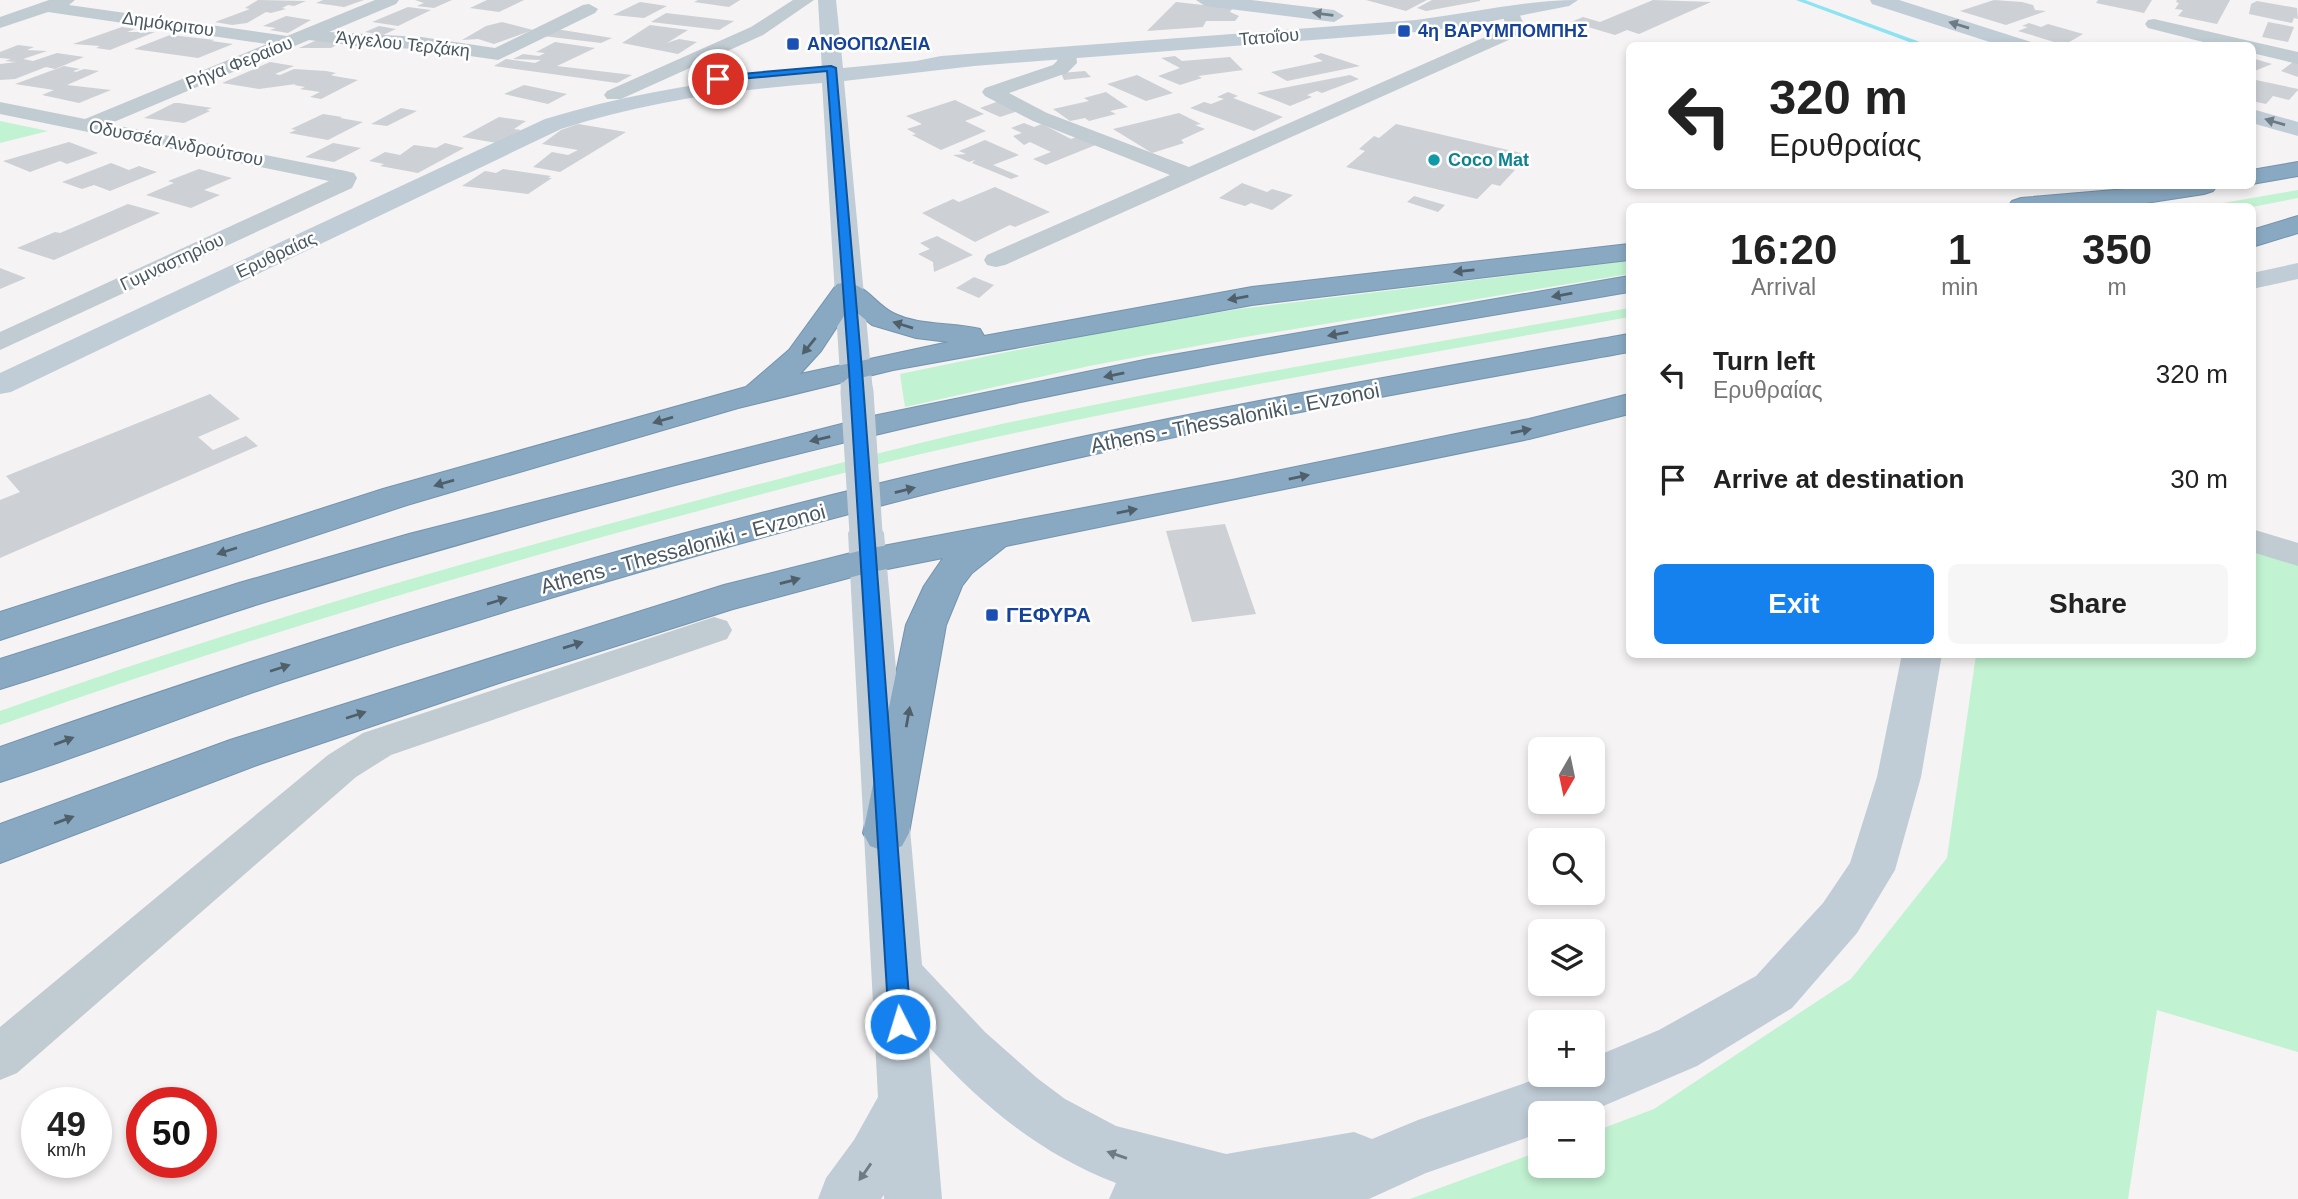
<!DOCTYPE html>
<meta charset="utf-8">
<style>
body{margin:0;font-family:Helvetica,sans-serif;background:#f6f6f6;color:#222;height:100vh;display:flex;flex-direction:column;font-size:26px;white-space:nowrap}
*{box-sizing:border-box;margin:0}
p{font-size:23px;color:#767676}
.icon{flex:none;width:38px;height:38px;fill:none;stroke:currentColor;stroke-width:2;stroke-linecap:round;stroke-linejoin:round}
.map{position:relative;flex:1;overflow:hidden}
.drawer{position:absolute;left:1626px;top:203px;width:630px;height:455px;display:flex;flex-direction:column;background:#fff;border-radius:10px;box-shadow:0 4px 10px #0003}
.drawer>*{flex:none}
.top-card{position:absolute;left:1626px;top:42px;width:630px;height:147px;border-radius:10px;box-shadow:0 4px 10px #0003;background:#fff;color:#222;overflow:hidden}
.needle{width:46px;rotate:189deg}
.fabs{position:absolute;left:1528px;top:737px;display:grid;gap:14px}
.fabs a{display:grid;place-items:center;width:77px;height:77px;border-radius:10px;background:#fff;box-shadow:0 4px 10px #0003;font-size:35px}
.speed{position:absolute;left:21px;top:1087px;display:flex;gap:14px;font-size:35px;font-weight:700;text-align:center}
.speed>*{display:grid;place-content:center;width:91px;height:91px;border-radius:50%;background:#fff;box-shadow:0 4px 10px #0003;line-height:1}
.speed small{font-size:18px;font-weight:400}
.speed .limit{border:10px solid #d22;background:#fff;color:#111}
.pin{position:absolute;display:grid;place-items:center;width:60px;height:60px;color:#fff;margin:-30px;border:4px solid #fff;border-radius:50%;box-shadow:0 2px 7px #0007}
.me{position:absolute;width:77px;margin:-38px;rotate:355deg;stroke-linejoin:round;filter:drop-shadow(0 0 5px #0008)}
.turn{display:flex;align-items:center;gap:24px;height:147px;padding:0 28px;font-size:32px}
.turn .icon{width:91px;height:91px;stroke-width:2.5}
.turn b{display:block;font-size:49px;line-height:60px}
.eta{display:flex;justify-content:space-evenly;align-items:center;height:119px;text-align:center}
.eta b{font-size:42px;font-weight:700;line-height:49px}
.action{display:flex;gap:14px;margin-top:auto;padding:14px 28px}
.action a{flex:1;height:80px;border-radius:10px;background:#1481ee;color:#fff;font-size:28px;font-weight:700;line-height:80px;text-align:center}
.action a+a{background:#f6f6f6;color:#222}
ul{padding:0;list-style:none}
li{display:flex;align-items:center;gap:21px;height:105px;padding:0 28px}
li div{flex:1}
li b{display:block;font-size:26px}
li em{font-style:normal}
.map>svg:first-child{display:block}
.green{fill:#c1f2d1}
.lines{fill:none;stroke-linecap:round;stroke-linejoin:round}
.stream{fill:#8de3f1;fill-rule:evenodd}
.building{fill:#cdd0d5}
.highway-casing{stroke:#7494ae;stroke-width:2}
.street{fill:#c0cbd2;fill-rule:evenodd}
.secondary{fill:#c0ccd6;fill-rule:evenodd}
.highway{fill:#89a9c2;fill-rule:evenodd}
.secondary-bridge{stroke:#c0ccd6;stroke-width:33}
.oneway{fill:#6d7b84}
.oneway2{fill:#4f606b}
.route{fill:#1481ee;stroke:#0d549b;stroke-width:2}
.transit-dot{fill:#1a4fb4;stroke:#fff;stroke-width:2.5}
.culture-dot{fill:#0f9aa8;stroke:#fff;stroke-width:2.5}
.labels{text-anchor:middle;stroke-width:5;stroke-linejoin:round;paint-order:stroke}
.far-street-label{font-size:18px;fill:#495861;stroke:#fff}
.far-transit-label{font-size:18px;font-weight:bold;fill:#164399;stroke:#fff;text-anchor:start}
.far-culture-label{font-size:18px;font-weight:bold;fill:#0d838f;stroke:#fff;text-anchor:start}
.street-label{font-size:21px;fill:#495861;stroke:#fff}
.transit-label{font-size:21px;font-weight:bold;fill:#164399;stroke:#fff;text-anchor:start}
</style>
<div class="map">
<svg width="2298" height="1199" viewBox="0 0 2298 1199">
<rect width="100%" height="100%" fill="#f5f3f3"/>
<path class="green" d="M0,121L48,131L0,143Z
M2298,190V198L2252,207L2206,206Z
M1629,261V274L1239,338L1089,366L905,407L900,374L1109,331L1239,309Z
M1629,308V317C1424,354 1219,389 1015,433C905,456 795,485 687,514C455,576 226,645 0,725V711C228,630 461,562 695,501C798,474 902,446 1006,423C1213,379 1421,345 1629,308Z
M2252,549L2298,564V1052L2157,1010L2128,1199H1410L1540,1151V1166H1592L1593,1132L1654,1109L1851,979L1947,858L1976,655L2252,654Z"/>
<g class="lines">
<path class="stream" d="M1796,0H1805L1931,46H1920Z"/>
</g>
<path class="building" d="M258,0L306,1L294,6L288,5L282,8L286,9L271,13L266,12L247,23L232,25L215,22L250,9L245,8Z
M323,0H364L344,7L316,3Z
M415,0H452L434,8L417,6L424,3Z
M487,0H524L499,12L470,8Z
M698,0H740L729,7L694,2Z
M1366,0H1427L1406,11Z
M1432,0H1480V1L1426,11L1417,8Z
M1653,0L1711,2L1639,34L1627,30L1615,35L1571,22L1583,17L1600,22Z
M1994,0L2022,2L2033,5L2035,10L2046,11L2006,25L1960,11Z
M2098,0H2152L2144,13L2096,3Z
M2177,0H2230L2217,24L2178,16L2183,10L2175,9L2179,3L2176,2Z
M2257,1L2297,8L2298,19L2294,18L2292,23L2249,14L2251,4Z
M640,2L667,6L644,18L613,15Z
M1176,2L1221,7L1232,9L1230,12L1239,16L1235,21H1206L1203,27L1147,31Z
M408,7L431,10L398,26L372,22Z
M666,13L734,21L719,30L651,22Z
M286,16L311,20L288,33L270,30L276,28L263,26Z
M502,22L533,30L494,44L478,39L462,40L486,26Z
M2268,22L2294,27L2288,42L2262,37Z
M2029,23L2041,27L2048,24L2083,34L2064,45L2018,31L2028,27L2022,26Z
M650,25L688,30L667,43L679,39L697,42L678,54L622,43Z
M379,26L396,29L383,35L365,32Z
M122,27L135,29L127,32H155L110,50L96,48L100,46L73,44Z
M556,29L612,38L601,43L543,36Z
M170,35L215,40L211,41L233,44L198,58L134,49Z
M317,40L341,43L331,48H299Z
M555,42L595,48L557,66L632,75L617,83L494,66L506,59L535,63L541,60L513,59L523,54L539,56L545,53L536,52Z
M18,45L34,47L27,50L47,51L23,59L33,61L57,53L84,57L55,69L46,67L15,79L0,80V64L16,62L5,61L11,59L0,58V52Z
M1321,53L1360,66L1287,81L1271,72L1323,61L1313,56Z
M1175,56L1182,61L1230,57L1243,70L1198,76L1202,78L1180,85L1158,76L1180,68L1161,58Z
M2255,59L2272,64L2252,72V60Z
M270,62L294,66L275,74L280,75L294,69L326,71L336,73L331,75L334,76L358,80L321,99L310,97L320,92L300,89L305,87L294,85L296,84L259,89L222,83Z
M2293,62L2298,63V77L2281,71Z
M64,66L80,69L73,71L76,72L84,69L99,71L67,85L111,90L79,103L42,95L54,90L15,84Z
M1085,71L1091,77L1064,80L1061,73Z
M1137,75L1173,93L1146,101L1107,84Z
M1350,75L1359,79L1322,93L1317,91L1307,95L1312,97L1290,106L1257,93Z
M2256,80L2298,89V90L2289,100L2273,96L2266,104L2252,101V83Z
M524,85L567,94L548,104L504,94Z
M1106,92L1128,107L1110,111L1116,114L1089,121L1085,118L1070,121L1053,109L1089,101L1084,98Z
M1228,92L1238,96L1233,98L1283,117L1254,131L1190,108L1204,102L1211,104L1224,99L1217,97Z
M955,100L984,114L965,121L986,131L941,150L912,135L916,134L907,129L922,124L906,116Z
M999,101L1018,111L1000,117L980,108Z
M174,103H179L212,108L206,110L210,111L184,123L144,118Z
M401,108L417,111L387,126L371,124Z
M1179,113L1201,124L1195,125L1205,129L1181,140L1184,143L1152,153L1113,129Z
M323,114L342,117L340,118L363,122L328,140L289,133L296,130L291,129Z
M499,117L526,121L514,129L521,130L497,143L462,137Z
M1024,123L1034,127L1042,124L1071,139L1079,136L1098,144L1046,165L1033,159L1051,152L1030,142L1024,145L1013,136L1022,133L1011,128Z
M578,124L626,132L560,172L533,167L552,152L568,155L578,150L542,144L561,130Z
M1396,124L1521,153L1507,168L1515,170L1500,186L1492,184L1477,199L1346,167L1365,151L1359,149L1374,136L1379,138Z
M985,140L1019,155L993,165L1019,176L1011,179L972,163L975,160L969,162L953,155L966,154L959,151Z
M69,142L98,153L67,164L60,161L30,172L3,161Z
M333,143L361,148L334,162L305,157Z
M445,143L464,148L418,173L380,166L384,164L369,161L385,152L400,155L414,145L436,148Z
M111,163L129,170L139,166L157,172L110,191L94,185L82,189L62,182Z
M199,169L232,178L204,190L220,195L191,208L146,195L174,183L168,181Z
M503,169L551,176L548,178H552L528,194L462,186L485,171L496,173Z
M1242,183L1267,192L1272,189L1293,195L1272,210L1251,203L1245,206L1219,198Z
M995,187L1050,212L1015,227L1010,225L975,242L922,213L953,199L959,202Z
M1414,196L1445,205L1438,212L1407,202Z
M128,204L160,213L54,260L17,248L55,232L60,233Z
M937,236L973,255L934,272L933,262L918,254L930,249L920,243Z
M0,268L26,278L0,289Z
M974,277L994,285L979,298L956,288Z
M210,394L240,419L198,437L213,450L246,436L258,446L0,558V500L20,492L6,476Z
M1225,524L1256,614L1192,622L1166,531Z"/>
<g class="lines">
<defs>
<path id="highway" d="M2298,162V176L2252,184V170Z
M2161,186H2217L2213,191L2204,194L2126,206H2008L2012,201L2021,198Z
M2298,216V233L2252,247V230Z
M1629,244V260L1252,305L893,370L738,408L407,505L0,640V612L383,489L746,387L789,350L837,284C863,278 872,302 893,313C918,326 952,322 980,329L984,336L1252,287ZM850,307L872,325L916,338L949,342L800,374L821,351Z
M1629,276V292C1377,335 1123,375 875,435C670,484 466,540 265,602C176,630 89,662 0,689V659L239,583L409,534L873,416L1149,359Z
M1629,334V352C1390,395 1150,436 914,497C701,552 489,614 280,683C186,715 94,752 0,782V747C334,629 677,527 1023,450C1223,405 1426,370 1629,334Z
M1629,394V414L1529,439L1006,546L972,573L962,586L946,625L909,833L902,846L886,852L870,846L863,833L906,625L924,586L943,558L867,573L733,609L496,684L260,764L0,863V824L230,740L724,585L867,549L1232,480L1529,419Z"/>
</defs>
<use href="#highway" class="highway-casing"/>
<path class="street" d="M49,0H75L69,5L287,36L375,0H399L396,4L329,32L421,37L495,48L583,5L589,4L598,9L595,13L498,60L421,49L365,47L309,40L109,124L346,171L354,173L357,178L352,188L0,350V332L329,181L0,114V102L85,119L267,44L48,12L0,28V17Z
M793,0H814L763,35L621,99H607L604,95L607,91L751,27Z
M1511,8L1517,9L1525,27L1513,38L1005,265L996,267L987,265L984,260L987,255L1170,175L1033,121L985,96L982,92L985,88L1053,65L1057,61L1060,50L1067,48L1076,54L1077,63L1067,73L1009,93L1047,113L1189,167L1501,30L1506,26L1502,13Z
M2154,19L2298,52V64L2252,53V46H2219L2148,28L2145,24L2148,20Z
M2252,529L2298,543V566L2252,552Z
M714,617L727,621L732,630L727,639L391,755L356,777L17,1073L0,1080V1027L328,755L363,733Z"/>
<path class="secondary" d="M818,0H836L843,68L916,61L941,56L1416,20C1470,13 1524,0 1578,0L1569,6L1472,25L1416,32L974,66L844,81L873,392L868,399L857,402L846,399L841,392L822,83C733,90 647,101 561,129L11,392L0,394V373L545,119C636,91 727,78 822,70Z
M1196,0H1251L1334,10L1344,16L1334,22L1205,6Z
M1870,0H1899L2031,42L2034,46H2002L1872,4Z
M2252,109L2298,122V136L2252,123Z
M2298,263V279L2252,289V273Z
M866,521L879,525L884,533L922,965L985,1032L1037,1078L1065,1099L1116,1126L1226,1154L1354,1132L1372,1139L1418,1120L1551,1074H1592V1058L1659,1030L1756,976L1823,903L1850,863L1877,777L1902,654H1942L1921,777L1895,870L1857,933L1792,1008L1697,1066L1587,1113H1540V1133L1426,1173L1369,1199H1109L1116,1183C1040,1154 983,1106 929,1047L942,1199H884V1195L881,1199H818L826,1178L854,1140L878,1097L848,533L853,525Z"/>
<use href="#highway" class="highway"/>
<path class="secondary-bridge" d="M857,392L866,533"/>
</g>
<defs><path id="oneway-solid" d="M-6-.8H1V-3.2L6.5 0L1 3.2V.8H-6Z" transform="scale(1.75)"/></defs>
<g class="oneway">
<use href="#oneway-solid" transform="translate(1323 14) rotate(-173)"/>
<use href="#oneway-solid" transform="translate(1959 25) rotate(-163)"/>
<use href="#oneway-solid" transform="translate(2275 122) rotate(-164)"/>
<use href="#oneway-solid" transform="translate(1117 1155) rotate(-161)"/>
<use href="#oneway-solid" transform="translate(865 1172) rotate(125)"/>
</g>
<g class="oneway2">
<use href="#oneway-solid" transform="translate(1464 271) rotate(174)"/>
<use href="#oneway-solid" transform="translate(1562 295) rotate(170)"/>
<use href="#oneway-solid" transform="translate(1238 298) rotate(170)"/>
<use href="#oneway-solid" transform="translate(903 325) rotate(-163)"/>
<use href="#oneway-solid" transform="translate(1338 334) rotate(170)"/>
<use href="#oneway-solid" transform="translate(809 346) rotate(129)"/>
<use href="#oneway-solid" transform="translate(1114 375) rotate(169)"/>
<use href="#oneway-solid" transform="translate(663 420) rotate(164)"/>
<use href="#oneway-solid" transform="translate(1521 431) rotate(-12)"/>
<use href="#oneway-solid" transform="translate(820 439) rotate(167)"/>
<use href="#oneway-solid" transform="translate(1299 477) rotate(-12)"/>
<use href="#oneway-solid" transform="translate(444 483) rotate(164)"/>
<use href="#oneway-solid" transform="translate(905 490) rotate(-14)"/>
<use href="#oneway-solid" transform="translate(1127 511) rotate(-11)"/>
<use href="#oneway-solid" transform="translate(227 551) rotate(162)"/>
<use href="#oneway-solid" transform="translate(790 581) rotate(-15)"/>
<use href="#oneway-solid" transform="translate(497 601) rotate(-17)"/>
<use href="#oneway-solid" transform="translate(573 645) rotate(-17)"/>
<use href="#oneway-solid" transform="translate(280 668) rotate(-18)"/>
<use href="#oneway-solid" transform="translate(356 715) rotate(-18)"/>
<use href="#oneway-solid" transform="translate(908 717) rotate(-80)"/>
<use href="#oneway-solid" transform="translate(64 741) rotate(-20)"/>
<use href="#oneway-solid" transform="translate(64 820) rotate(-20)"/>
</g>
<path class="route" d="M831,66L836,68L862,370L911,1024L908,1031L900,1034L892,1031L889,1024L849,370L827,71L718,81L713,79L718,76Z"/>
<g class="transit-dot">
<rect x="1397" y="24" width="14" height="14" rx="3.5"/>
<rect x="786" y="37" width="14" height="14" rx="3.5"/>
<rect x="985" y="608" width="14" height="14" rx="3.5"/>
</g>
<circle class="culture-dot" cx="1434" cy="160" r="7"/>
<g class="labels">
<g class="far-street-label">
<text transform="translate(168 24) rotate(8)" y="6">Δημόκριτου</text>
<text transform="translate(1269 37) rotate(-5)" y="6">Τατοΐου</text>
<text transform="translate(403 44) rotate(6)" y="6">Άγγελου Τερζάκη</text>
<text transform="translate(239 63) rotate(-22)" y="6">Ρήγα Φεραίου</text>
<text transform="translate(176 143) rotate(11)" y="6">Οδυσσέα Ανδρούτσου</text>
<text transform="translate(276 255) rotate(-25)" y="6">Ερυθραίας</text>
<text transform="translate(172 262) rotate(-25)" y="6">Γυμναστηρίου</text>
</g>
<g class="far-transit-label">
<text x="1418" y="37">4η ΒΑΡΥΜΠΟΜΠΗΣ</text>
<text x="807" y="50">ΑΝΘΟΠΩΛΕΙΑ</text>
</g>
<g class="far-culture-label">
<text x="1448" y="166">Coco Mat</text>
</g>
<g class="street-label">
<text transform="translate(1235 418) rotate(-11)" y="7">Athens - Thessaloniki - Evzonoi</text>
<text transform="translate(683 549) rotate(-15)" y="7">Athens - Thessaloniki - Evzonoi</text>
</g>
<g class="transit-label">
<text x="1006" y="622">ΓΕΦΥΡΑ</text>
</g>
</g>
</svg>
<div class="fabs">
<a><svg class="needle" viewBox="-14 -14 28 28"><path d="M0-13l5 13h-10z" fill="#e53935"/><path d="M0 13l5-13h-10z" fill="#767676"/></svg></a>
<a><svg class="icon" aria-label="search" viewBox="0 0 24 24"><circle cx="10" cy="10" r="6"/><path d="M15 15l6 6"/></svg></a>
<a><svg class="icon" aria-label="layers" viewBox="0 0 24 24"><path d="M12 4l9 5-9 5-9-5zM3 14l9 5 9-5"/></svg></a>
<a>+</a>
<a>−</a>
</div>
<div class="speed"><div>49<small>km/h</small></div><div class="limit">50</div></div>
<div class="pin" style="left:718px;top:79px;background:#d93025"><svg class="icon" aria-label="arrive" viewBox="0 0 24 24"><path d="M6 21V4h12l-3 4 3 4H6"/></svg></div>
<svg class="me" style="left:900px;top:1024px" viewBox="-20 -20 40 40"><circle r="17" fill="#1481ee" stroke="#fff" stroke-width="3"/><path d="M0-11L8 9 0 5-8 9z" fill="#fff"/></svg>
<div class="top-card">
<div class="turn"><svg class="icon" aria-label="left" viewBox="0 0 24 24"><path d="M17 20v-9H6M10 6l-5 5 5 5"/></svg><div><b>320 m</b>Ερυθραίας</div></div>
</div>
<section class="drawer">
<div class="eta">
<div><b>16:20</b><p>Arrival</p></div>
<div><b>1</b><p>min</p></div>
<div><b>350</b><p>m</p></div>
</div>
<ul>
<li><svg class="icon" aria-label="left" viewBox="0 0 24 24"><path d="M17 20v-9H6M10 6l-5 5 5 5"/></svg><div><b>Turn left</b><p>Ερυθραίας</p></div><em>320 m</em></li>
<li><svg class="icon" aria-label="arrive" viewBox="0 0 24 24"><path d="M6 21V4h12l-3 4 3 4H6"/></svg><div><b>Arrive at destination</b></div><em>30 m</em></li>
</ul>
<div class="action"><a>Exit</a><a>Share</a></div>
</section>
</div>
